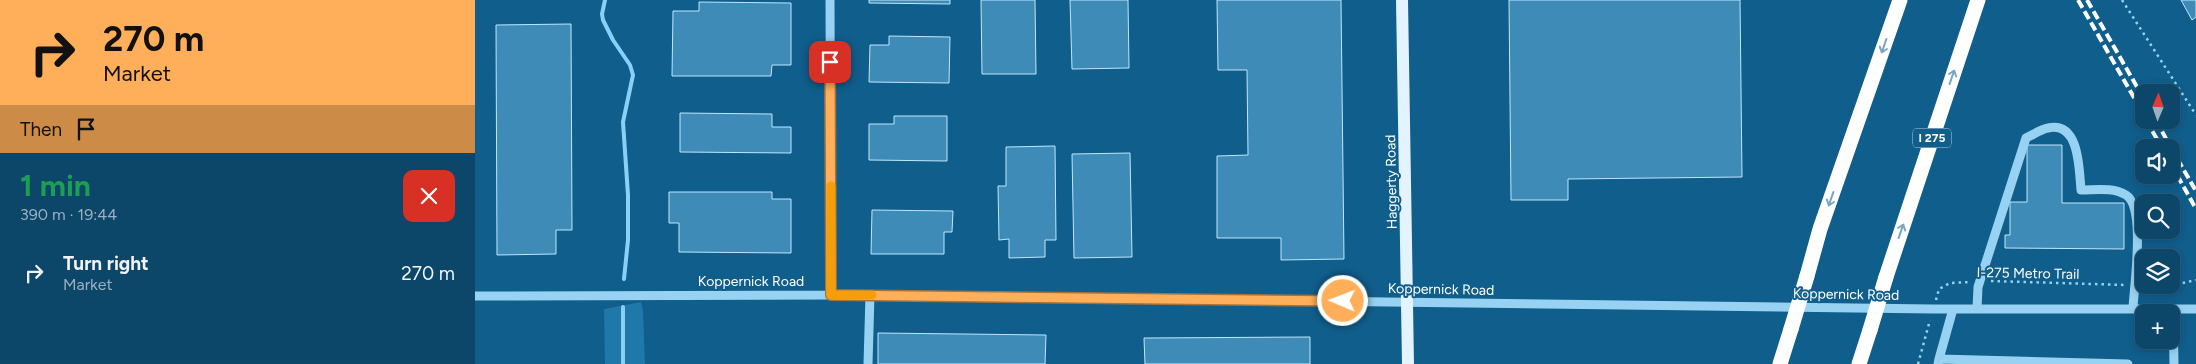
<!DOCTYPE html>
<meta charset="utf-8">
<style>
body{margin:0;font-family:Figtree,sans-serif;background:#1a5071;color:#f1f3f6;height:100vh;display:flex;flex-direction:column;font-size:19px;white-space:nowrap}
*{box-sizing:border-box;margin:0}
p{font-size:16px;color:#9ab1c0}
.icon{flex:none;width:28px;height:28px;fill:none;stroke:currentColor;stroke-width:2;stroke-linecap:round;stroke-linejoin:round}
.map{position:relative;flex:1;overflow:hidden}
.panel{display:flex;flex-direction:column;background:#0c4669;width:475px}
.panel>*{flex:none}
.top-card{background:#ffaf59;color:#111;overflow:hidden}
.needle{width:32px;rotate:2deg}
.buttons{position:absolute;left:1660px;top:84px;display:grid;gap:10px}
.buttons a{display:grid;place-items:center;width:45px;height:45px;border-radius:10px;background:#0c4669;box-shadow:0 2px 8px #0003,0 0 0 1px #2c5e7d;font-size:25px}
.pin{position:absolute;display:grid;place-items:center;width:42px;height:42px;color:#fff;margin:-21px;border-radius:10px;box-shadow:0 2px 8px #0006}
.me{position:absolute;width:55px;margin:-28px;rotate:271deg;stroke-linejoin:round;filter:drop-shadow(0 0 4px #0008)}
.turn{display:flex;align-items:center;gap:18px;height:105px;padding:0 20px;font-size:22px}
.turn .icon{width:65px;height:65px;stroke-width:2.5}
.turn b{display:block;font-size:35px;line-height:42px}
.then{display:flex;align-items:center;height:48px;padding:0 20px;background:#0003;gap:10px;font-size:19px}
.round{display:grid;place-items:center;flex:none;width:52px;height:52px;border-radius:10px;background:#1a5071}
.overview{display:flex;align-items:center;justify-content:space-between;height:85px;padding:0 20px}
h1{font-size:30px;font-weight:700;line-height:38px;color:#1e9e55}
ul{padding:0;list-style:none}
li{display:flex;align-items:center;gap:15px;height:70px;padding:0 20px}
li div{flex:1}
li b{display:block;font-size:19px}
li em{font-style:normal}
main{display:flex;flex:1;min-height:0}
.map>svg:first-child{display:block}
.green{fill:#1f78aa}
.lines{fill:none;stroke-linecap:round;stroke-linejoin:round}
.stream{stroke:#89d0f6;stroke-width:4}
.building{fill:#3e8bb8;stroke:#bfe7fd}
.path{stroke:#98d2f2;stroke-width:2.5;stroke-dasharray:2.5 4;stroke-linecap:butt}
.minor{stroke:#98d2f2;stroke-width:9}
.major{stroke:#e3f3ff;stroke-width:12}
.highway{stroke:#fff;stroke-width:15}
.rail{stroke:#fff;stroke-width:4;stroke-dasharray:9 4;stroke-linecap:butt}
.highway-bridge{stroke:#fff;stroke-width:15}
.oneway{stroke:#7ca6c0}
.route-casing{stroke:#a6723a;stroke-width:12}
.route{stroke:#ffaf59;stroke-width:9}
.slow{stroke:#f59e0b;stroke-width:9}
.labels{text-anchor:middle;stroke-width:4;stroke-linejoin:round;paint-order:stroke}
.shield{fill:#105e8c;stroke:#b7cfdc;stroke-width:1}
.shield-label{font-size:12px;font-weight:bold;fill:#fff}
.street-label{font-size:14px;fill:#fff;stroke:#105e8c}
</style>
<main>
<section class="panel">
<div class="top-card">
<div class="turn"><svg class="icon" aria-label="right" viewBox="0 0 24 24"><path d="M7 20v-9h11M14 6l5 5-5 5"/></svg><div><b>270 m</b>Market</div></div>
<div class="then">Then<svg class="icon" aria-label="arrive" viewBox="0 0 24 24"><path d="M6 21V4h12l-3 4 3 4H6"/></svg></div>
</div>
<div class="overview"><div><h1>1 min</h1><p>390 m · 19:44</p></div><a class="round" style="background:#d93025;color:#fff"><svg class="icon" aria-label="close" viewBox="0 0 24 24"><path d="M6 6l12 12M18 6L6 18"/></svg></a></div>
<ul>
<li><svg class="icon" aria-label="right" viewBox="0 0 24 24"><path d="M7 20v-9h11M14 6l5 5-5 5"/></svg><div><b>Turn right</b><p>Market</p></div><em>270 m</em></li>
</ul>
</section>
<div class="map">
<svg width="1721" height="364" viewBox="0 0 1721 364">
<rect width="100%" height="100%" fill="#105e8c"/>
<path class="green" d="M166,302L168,311L170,364H130L129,309Z"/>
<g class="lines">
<path class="stream" d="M130,0L127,14L128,20L138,40L155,65L158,75L148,122L153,195V240L149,279
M148,364V307"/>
</g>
<path class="building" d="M394,0H475V4L394,3Z
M506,0H560L561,74H507Z
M595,0H653L654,68L597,69Z
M742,0H866L869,259L806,260V238H742V156L773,155L772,70H743Z
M1034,0H1265L1267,177L1093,179V200H1036Z
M1706,0H1721V17L1717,20Z
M224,2L316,3V65H297L296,76H197L198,11H224Z
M96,24L97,230H81V254L22,255L21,25Z
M414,36L475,37L474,83L394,82L395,45H414Z
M205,113L297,114V127H316V153L205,152Z
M419,116H472V161L394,160V124H419Z
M1552,145H1587V203H1649V249L1530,248V235H1535V202H1552Z
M580,146L581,240H570V257L534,258V239L524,240L523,186H531V147Z
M655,153L657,257L599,258L597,154Z
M194,192H297V199H316V253L204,252V223H194Z
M397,210L478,211L477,232H469V254H396Z
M403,333L571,335L570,364H403Z
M835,337V364H670L669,338Z"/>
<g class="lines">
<path class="path" d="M1647,0L1721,115
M1516,281L1651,285
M1669,285L1695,286L1721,280
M1461,300L1464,289L1475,283L1496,282
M1443,364L1455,320"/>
<path class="minor" d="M355,0L356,295
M0,296L356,295L1458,309H1721
M1502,309L1503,287L1551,138C1558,135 1566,129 1573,128C1605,121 1604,170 1606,190C1621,190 1638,187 1651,195C1671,207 1659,286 1658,308
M1698,309L1699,364
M1464,359L1478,309
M393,364L395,295
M1463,364L1464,359L1653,364"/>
<path class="major" d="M927,0L933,364"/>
<path class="highway" d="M1332,276L1345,229L1425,0
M1411,277L1503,0
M1305,364L1316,329
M1384,364L1395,330"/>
<path class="rail" d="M1603,0L1669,115
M1612,0L1669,99
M1671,120L1687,148
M1681,120L1696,148
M1696,148L1721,191
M1696,164L1721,209"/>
<path class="highway-bridge" d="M1316,329L1332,276
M1395,330L1411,277"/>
</g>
<defs><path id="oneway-shaft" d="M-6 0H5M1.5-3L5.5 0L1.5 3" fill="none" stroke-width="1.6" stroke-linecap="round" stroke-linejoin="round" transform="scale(1.25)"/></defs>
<g class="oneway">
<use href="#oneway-shaft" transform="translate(1409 46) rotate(109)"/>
<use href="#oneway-shaft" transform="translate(1477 77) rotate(-71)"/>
<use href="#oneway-shaft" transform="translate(1356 199) rotate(109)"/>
<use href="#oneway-shaft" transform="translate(1426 231) rotate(-71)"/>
</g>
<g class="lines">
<defs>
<path id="route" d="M355,62L356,295L868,301"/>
</defs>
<use href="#route" class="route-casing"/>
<use href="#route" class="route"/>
<path class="slow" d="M356,186V295H397"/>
</g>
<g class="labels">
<rect class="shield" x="1438" y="128.5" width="38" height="19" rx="4"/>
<g class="shield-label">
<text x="1457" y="142">I 275</text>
</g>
<g class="street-label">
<text transform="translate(916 182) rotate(-91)" y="5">Haggerty Road</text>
<text transform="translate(1553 273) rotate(1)" y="5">I-275 Metro Trail</text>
<text x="276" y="286">Koppernick Road</text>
<text transform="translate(966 289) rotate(1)" y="5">Koppernick Road</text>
<text transform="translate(1371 294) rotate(1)" y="5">Koppernick Road</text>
</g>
</g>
</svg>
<div class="buttons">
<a><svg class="needle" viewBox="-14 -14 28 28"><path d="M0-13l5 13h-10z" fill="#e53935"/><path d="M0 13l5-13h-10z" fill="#9ab1c0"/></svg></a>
<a><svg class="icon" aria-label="sound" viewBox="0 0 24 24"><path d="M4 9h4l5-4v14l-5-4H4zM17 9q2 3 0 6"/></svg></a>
<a><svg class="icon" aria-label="search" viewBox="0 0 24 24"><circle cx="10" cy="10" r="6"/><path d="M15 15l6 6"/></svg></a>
<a><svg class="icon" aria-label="layers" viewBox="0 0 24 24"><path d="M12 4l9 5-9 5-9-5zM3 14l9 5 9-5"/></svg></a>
<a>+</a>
</div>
<div class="pin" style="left:355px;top:62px;background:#d93025"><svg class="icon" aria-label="arrive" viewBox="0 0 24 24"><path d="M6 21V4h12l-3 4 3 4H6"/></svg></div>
<svg class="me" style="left:868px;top:301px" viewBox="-20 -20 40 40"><circle r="17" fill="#ffaf59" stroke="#fff" stroke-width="3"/><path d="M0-11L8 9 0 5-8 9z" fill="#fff"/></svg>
</div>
</main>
